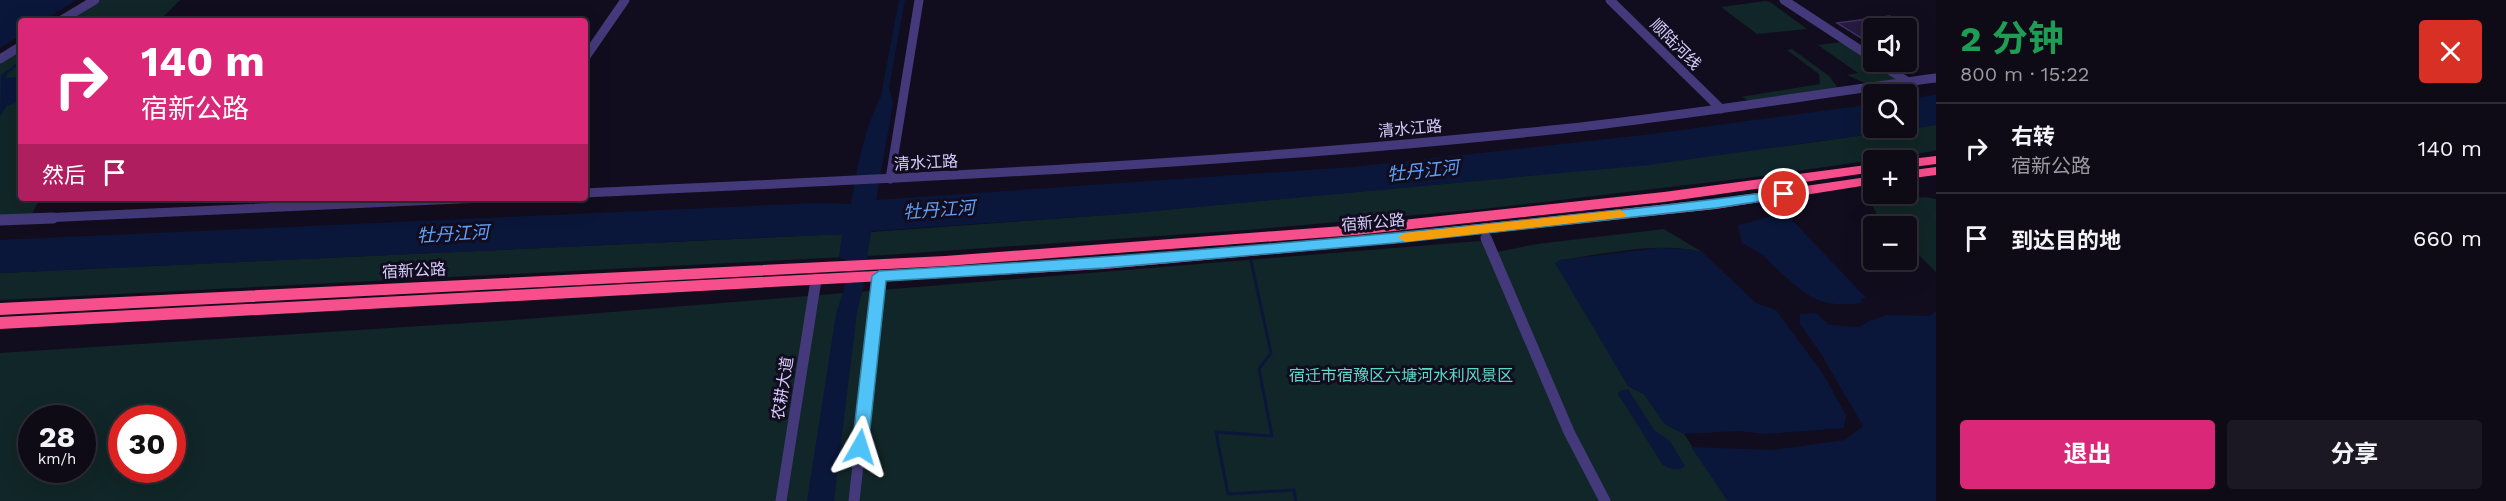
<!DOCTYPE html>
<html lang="zh">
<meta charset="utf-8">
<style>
body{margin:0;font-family:"Work Sans","Noto Sans SC",sans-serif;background:#1c1823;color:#f1f3f6;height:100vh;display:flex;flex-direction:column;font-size:22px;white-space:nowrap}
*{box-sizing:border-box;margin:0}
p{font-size:20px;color:#9b9aa1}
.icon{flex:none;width:33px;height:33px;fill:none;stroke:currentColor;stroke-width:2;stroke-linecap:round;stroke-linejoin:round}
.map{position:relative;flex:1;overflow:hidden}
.sheet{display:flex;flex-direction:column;background:#0e0a16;width:570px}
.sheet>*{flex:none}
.banner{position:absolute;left:18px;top:18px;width:570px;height:183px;border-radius:6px;box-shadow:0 6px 24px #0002,0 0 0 2px #2e2b35;background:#db2777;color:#fff;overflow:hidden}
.fabs{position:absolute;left:1863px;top:18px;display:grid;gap:12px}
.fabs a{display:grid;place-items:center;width:54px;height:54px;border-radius:6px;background:#0e0a16;box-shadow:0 6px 24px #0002,0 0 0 2px #2e2b35;font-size:30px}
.speed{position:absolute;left:18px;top:405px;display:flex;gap:12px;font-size:30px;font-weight:700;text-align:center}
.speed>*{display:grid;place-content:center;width:78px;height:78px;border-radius:50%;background:#0e0a16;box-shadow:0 6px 24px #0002,0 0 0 2px #2e2b35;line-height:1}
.speed small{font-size:15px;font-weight:400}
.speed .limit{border:9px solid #d22;background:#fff;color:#111}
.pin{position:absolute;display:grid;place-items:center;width:51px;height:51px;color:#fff;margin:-26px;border:3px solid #fff;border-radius:50%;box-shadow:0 2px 6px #0007}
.me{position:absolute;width:66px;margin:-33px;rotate:6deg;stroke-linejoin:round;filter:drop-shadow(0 0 4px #0008)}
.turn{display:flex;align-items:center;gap:21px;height:126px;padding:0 24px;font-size:27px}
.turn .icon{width:78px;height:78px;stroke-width:2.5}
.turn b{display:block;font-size:42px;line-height:51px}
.then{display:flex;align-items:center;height:57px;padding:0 24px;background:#0003;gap:12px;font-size:22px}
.round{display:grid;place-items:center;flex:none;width:63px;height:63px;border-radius:6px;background:#1c1823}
.overview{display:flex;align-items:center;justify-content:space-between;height:102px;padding:0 24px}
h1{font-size:36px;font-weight:700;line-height:45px;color:#1e9e55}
.action{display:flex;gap:12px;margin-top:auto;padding:12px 24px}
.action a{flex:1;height:69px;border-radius:6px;background:#db2777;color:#fff;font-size:24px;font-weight:700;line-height:69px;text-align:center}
.action a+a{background:#1c1823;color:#f1f3f6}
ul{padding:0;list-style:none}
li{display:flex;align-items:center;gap:18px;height:90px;padding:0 24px;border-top:2px solid #2e2b35}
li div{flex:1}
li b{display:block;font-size:22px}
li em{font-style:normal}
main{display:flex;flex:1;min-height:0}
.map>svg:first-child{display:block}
.green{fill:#112628;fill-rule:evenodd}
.water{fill:#0b173a}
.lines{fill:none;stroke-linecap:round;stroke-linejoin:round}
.stream{stroke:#0b173a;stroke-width:3}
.building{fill:#261a3e;stroke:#402d69;stroke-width:1.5}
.minor-far1{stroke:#443a7b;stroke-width:9}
.minor{stroke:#443a7b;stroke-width:11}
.highway{fill:#f74e8c;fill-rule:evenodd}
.route{fill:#4fc3f7;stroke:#337fa1;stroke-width:1.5}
.slow{fill:#f59e0b}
.labels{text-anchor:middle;stroke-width:6;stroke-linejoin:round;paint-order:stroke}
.street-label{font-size:16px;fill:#d8cdfd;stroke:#120d1e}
.park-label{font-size:16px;fill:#5dd9c8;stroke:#120d1e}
.water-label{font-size:18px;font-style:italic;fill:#60a0f8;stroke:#120d1e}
</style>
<main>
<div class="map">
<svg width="1936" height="501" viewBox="0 0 1936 501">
<rect width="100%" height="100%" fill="#120d1e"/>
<path class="green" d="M101,0H180L159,21H66Z
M1766,1L1770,2L1807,29L1757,34L1721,7Z
M1842,42L1897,79L1867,84L1847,75L1858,73L1818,45Z
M21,49V198H40L32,214L0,216V62Z
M1792,49L1829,76L1838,88L1750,101L1741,97L1820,84L1819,74L1787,50Z
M1936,125V150L1929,152L1763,176L1483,209L1259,229L886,255L0,300V273L843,234L1121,214L1505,178L1786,146Z
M1925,197L1936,199V272L1907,243L1906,226H1889L1879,218L1872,205L1878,202Z
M1664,229L1702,252C1657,241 1605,254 1560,260L1628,386L1644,394L1665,424L1684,434L1728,501H0V353L514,320L1492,240L1497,252L1537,244ZM32,418H82V470H32ZM122,418H172V470H122Z"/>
<path class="water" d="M0,0H76L43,21H21V35L0,48Z
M899,0H905L889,87L893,103L876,200L1353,167L1652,134L1873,104L1874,128H1906L1907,99L1936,95V125L1649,165L1121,214L871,231L863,288L857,312L834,501H807L836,314L844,289L846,260L839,257L842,234L0,273V240L818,203L851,204C857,167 864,130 881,96Z
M21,60V63L8,73L6,78L21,77V101L7,106L0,116L1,75Z
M1773,216L1791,219L1866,298L1860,299L1864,303C1813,309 1805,293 1769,262L1765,256L1742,243L1738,225Z
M1659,248L1687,249L1702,252L1756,303L1776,310L1823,374L1846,415L1844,428L1766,434L1739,431L1684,434L1665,424L1644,394L1628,386L1555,263L1560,260Z
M1936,311V501H1728L1691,447L1772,450L1845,440L1863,426L1820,352L1800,324V314L1816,313L1829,325L1859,327L1869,321L1887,315L1930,316Z
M1628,389L1654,430L1669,440L1685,466C1678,472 1668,469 1662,464L1618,394L1619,391Z"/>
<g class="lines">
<path class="stream" d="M1251,261L1271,353L1259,369L1272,436L1216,432L1228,494L1294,490L1296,501"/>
</g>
<path class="building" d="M1890,16L1902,24L1874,27V46L1837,23Z"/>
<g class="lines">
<path class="minor-far1" d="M1610,0L1721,109
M1784,0L1874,59
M60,21L95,0
M585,58L625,0
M0,59L21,46
M1877,62L1908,82
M890,179L919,0
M585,193C907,178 1230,164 1551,130C1680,117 1808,95 1936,78
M20,219L481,198"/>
<path class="minor" d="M0,220L53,218
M1486,238L1569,432L1605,501
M781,501L816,280
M854,501L879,276"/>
<path class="highway" d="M1936,156V164L1906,168V160H1903Z
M1874,164V172L1664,202L1356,235L945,266L0,315V303L945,256L1356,225L1664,192Z
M1936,167V175L1906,179V171Z
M1874,176V184L1716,209L1395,243L1104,269L0,329V317L1104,259L1395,233L1716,199Z"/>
</g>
<path class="route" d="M1784,190L1790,194L1788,197L1716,208L1395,243L1104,268L886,281L868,447L866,452L860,454L854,452L852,447L872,276L879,271C1092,259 1304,243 1516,221C1605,212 1695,203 1784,190Z"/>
<path class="slow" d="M1620,210L1626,214L1625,217L1405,242L1398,237L1405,233Z"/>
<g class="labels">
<g class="street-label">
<text transform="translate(1676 44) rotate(45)" y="6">顺陆河线</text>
<text transform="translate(1410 128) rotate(-5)" y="6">清水江路</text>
<text transform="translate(926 162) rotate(-3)" y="6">清水江路</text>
<text transform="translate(1373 222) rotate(-5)" y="6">宿新公路</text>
<text transform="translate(414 270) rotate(-3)" y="6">宿新公路</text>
<text transform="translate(782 388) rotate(-81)" y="6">农耕大道</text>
</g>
<g class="park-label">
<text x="1401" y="381">宿迁市宿豫区六塘河水利风景区</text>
</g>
<g class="water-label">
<text transform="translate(1423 171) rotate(-6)" y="6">牡丹江河</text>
<text transform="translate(939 210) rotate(-4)" y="6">牡丹江河</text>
<text transform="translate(453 234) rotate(-3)" y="6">牡丹江河</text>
</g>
</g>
</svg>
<div class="fabs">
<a><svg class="icon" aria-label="sound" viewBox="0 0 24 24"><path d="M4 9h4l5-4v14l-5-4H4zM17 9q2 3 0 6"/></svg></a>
<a><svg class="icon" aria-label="search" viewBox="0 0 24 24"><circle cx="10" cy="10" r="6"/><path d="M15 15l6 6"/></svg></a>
<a>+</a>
<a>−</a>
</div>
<div class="speed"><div>28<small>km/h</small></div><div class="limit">30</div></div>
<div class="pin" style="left:1784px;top:194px;background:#d93025"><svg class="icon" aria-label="arrive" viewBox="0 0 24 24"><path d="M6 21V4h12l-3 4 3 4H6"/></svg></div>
<svg class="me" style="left:860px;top:447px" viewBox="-20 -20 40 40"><path d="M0-17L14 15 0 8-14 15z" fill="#4fc3f7" stroke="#fff" stroke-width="4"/></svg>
<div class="banner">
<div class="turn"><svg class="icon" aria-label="right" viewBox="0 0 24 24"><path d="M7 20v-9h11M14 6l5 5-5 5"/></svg><div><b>140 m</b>宿新公路</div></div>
<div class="then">然后<svg class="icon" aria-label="arrive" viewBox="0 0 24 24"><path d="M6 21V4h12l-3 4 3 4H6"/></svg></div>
</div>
</div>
<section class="sheet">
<div class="overview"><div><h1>2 分钟</h1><p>800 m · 15:22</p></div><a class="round" style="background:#d93025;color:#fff"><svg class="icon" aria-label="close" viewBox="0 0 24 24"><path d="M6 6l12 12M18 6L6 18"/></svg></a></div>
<ul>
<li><svg class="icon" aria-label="right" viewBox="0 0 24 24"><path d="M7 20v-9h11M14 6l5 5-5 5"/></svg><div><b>右转</b><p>宿新公路</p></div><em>140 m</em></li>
<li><svg class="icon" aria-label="arrive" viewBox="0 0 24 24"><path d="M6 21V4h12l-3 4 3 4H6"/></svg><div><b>到达目的地</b></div><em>660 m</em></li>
</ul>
<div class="action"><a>退出</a><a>分享</a></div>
</section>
</main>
